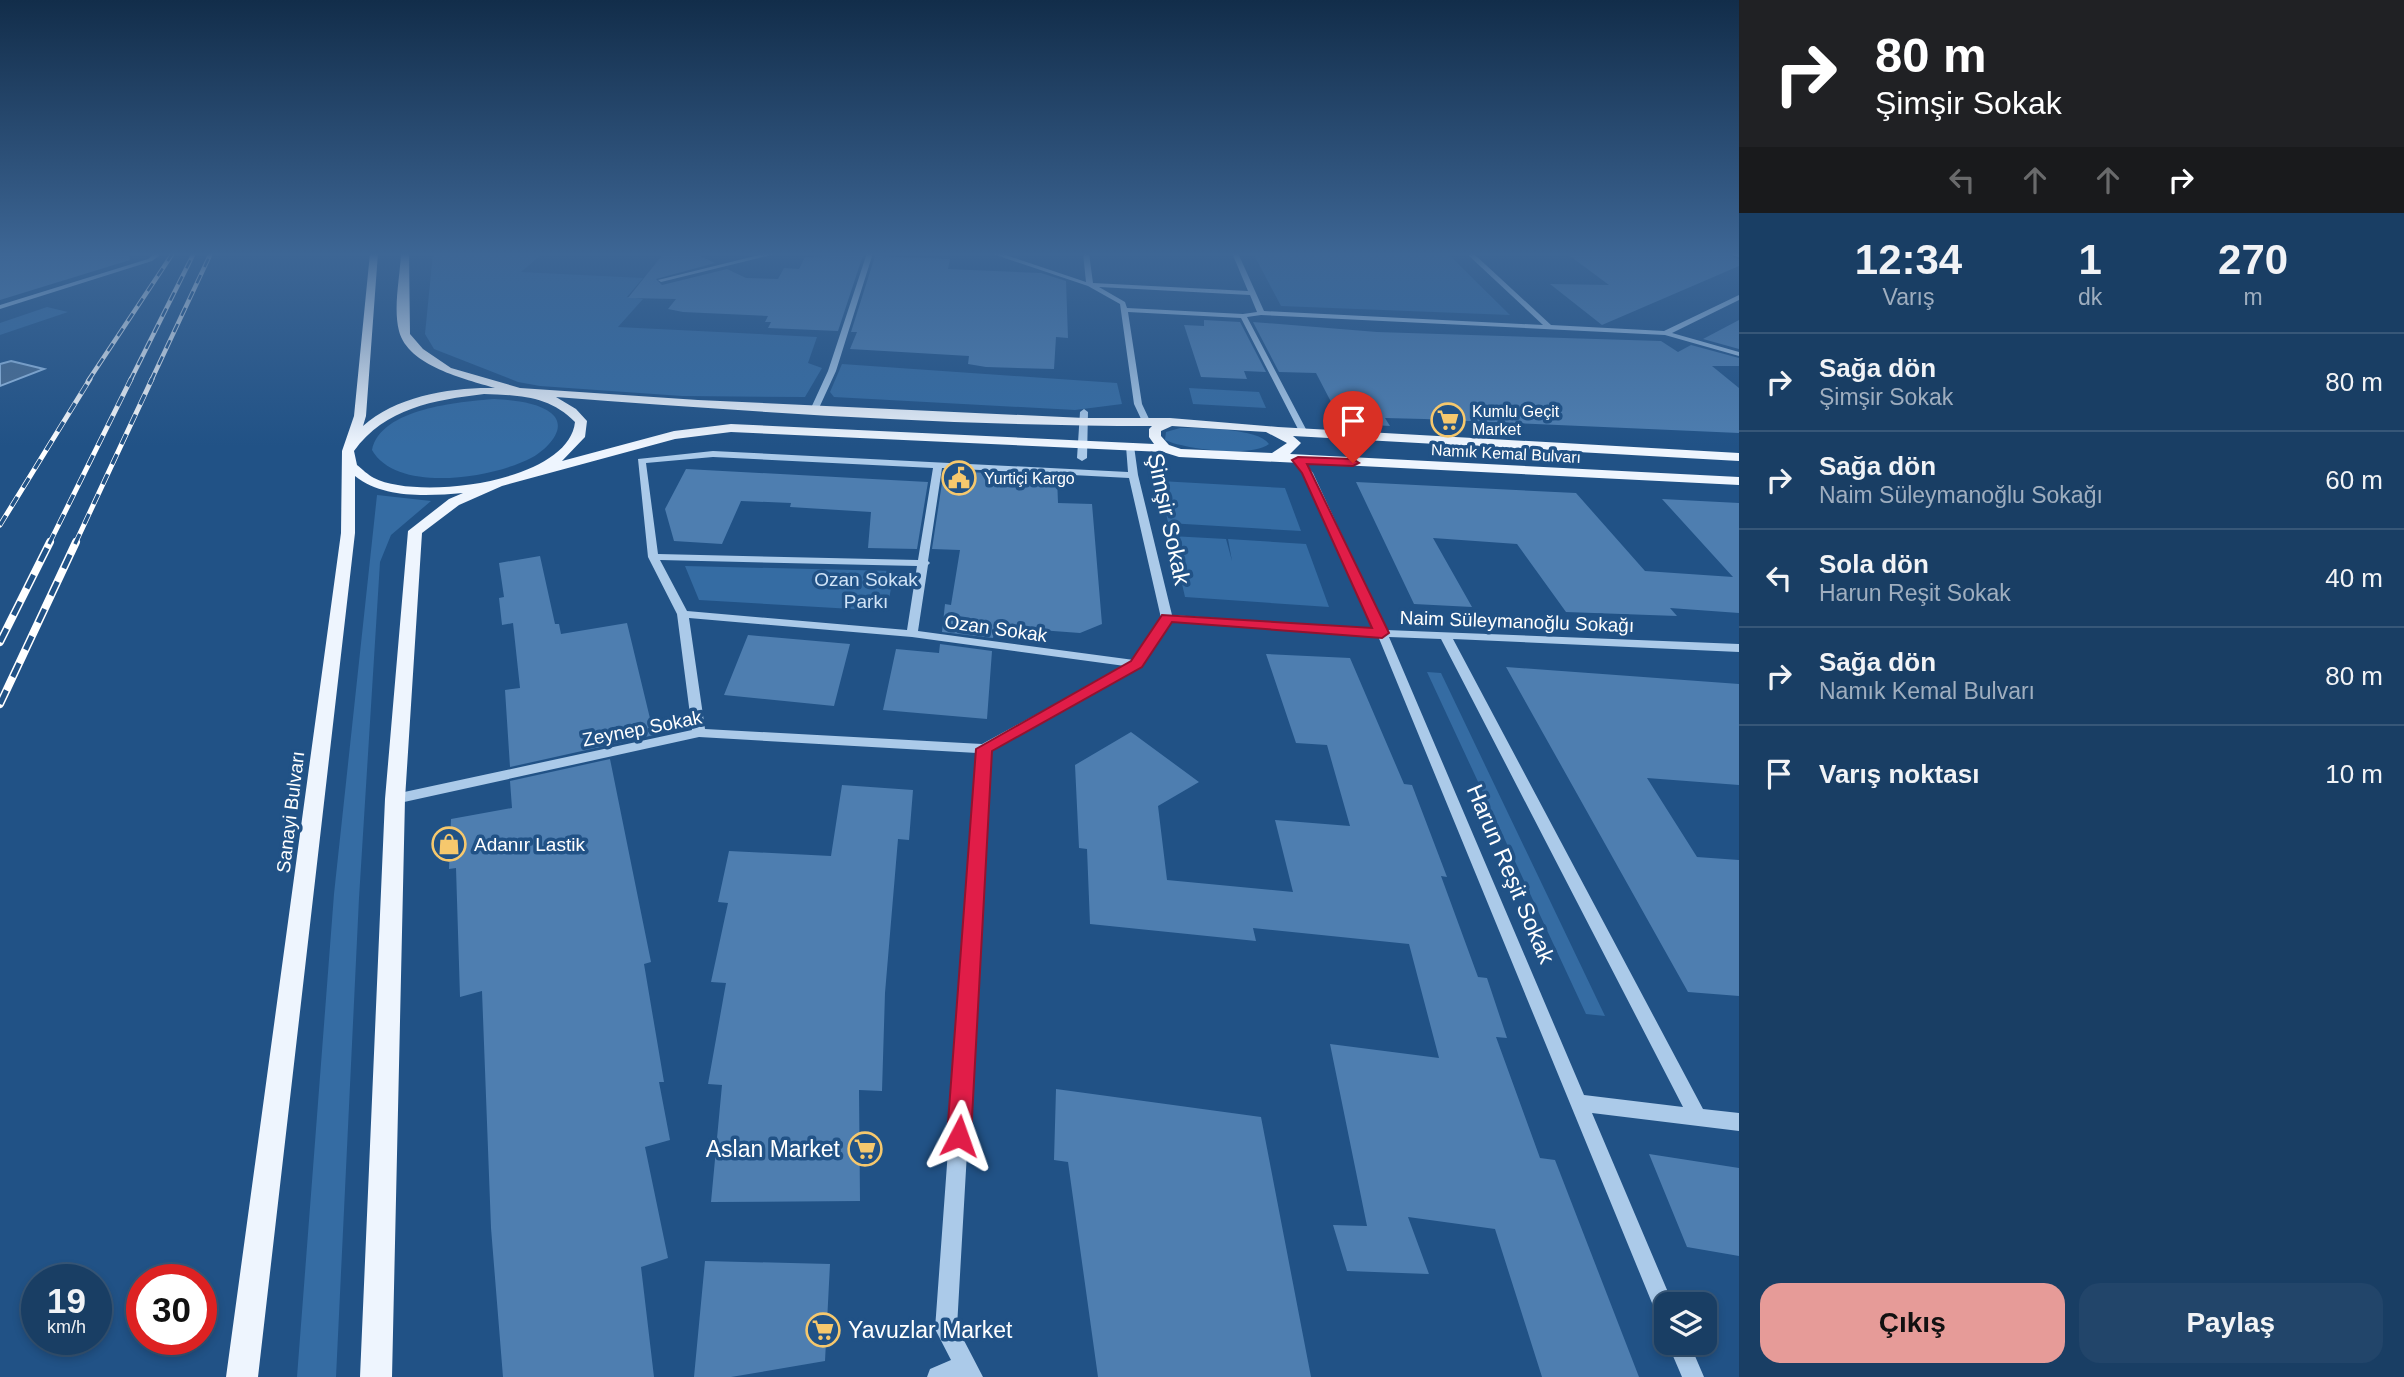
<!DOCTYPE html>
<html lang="tr">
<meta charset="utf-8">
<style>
body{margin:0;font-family:Helvetica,sans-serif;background:#22456a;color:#f1f3f6;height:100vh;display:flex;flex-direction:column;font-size:26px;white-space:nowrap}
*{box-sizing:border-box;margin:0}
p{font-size:23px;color:#9faebf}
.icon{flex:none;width:38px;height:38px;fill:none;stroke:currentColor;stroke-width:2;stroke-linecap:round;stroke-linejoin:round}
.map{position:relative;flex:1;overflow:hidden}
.details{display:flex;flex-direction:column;background:#193e64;width:665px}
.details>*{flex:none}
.guide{background:#202124;color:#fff;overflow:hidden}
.fabs{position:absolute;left:1654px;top:1292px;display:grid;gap:14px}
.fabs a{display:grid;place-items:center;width:63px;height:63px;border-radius:14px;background:#193e64;box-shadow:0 4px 10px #0003,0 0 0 2px #375778;font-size:35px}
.speed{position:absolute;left:21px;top:1264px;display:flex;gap:14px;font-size:35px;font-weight:700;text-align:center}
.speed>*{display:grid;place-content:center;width:91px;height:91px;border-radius:50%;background:#193e64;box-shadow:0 4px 10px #0003,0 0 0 2px #375778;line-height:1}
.speed small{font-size:18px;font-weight:400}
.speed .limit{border:10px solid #d22;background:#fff;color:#111}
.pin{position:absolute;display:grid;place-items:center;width:60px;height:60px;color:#fff;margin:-72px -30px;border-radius:50% 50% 50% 0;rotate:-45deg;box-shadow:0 0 7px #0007}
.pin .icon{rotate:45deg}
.me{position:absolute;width:77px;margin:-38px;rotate:4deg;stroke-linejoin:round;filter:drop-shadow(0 0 5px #0008)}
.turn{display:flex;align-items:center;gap:24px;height:147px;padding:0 21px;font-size:32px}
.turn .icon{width:91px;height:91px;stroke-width:2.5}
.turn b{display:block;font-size:49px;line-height:60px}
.lanes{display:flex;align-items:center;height:66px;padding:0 21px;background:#0003;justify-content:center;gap:35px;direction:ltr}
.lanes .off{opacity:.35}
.eta{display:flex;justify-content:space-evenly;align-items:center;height:119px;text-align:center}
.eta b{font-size:42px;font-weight:600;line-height:49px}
.primary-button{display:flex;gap:14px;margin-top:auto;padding:14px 21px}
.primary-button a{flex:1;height:80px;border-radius:21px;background:#e69b98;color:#111;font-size:28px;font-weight:600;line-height:80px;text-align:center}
.primary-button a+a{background:#22456a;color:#f1f3f6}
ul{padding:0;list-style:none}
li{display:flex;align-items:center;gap:21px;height:98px;padding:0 21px;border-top:2px solid #375778}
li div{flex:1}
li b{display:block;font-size:26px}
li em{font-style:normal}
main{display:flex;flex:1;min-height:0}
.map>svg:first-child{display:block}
.green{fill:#356ca3}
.water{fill:#4a6d92;stroke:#9fc5eb;stroke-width:2}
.building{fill:#4e7eb0}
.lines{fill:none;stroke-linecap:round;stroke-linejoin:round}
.minor{fill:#abcae9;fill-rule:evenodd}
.major{fill:#eef5fe;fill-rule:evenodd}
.rail-far2-casing{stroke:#fff;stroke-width:4.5}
.rail-far1-casing{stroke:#fff;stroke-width:5}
.rail-casing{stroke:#fff;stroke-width:8}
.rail-far2{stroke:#215286;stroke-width:2.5;stroke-dasharray:9;stroke-linecap:butt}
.rail-far1{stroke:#215286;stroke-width:3.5;stroke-dasharray:11;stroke-linecap:butt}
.rail{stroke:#215286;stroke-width:5;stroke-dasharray:15;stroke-linecap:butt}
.route{fill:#e11d48;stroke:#92132f;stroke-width:2}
.labels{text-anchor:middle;stroke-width:7;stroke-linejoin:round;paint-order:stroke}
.far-poi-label{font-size:16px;fill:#fff;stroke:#215286;text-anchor:start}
.far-street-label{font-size:16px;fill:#fff;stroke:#215286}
.park-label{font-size:19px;fill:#cfe3f7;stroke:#215286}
.street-label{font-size:19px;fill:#fff;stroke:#215286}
.poi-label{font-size:19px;fill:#fff;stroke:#215286;text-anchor:start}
.near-street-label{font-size:23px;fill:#fff;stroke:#215286}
.near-poi-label{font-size:23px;fill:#fff;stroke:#215286;text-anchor:end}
</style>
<main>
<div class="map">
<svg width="1739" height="1377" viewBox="0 0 1739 1377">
<rect width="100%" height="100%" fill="#215286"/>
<path class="green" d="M433,253H543L521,272L643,278L627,297L643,299L618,327L817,337L808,363L822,368L805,397L682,396L540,386L518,382L434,349L425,334Z
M1253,253H1447L1510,315L1281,306Z
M47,307L68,312L0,335V323Z
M842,364L1117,383L1122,404L1075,410L834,397L830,392Z
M1189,388L1259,392L1266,408L1193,404Z
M494,399C511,400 537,402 551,413C570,428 545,451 531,458C493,478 397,494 372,450C381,408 459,402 494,399Z
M1180,428C1199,428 1259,428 1269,444C1252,458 1184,449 1165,440L1166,432Z
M1160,481L1285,488L1301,531L1168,523Z
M377,495L431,501L391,535L380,562L359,898L336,1377H297L334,894Z
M1171,536L1226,539L1232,561L1228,539L1306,544L1329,607L1185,597Z
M685,566L894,571L887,611L699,600Z
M1427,672L1441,673L1605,1016L1586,1014Z"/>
<path class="water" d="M11,361L44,369L0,386V364Z"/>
<path class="building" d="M0,253H129L130,260L0,300Z
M664,253H694L715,263L656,279L662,285L727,269L746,278L778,279L784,268L799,269L805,257L863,255L838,331L768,328L771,322H765L768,316L683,312L668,309L676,299L628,298Z
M1566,253H1726L1739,259V266L1602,325L1550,284L1609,285Z
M875,256L950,259L948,269L1041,273L1066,281L1068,338L1056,337L1054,369L986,367L968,364L969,356L850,349L857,332H851Z
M1204,320L1240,322L1266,372L1244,371L1247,379L1201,377L1184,325L1204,326Z
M1739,320V349L1703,339Z
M1253,322L1377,332L1661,341L1678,352L1691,345L1739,358V366H1712L1739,388V433L1424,419L1385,418L1390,426L1342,423L1316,373L1279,372Z
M686,469L928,482L917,549L868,548L871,512L790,507L791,503L741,501L722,544L674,541L665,509Z
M952,471L1057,477L1058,503L1092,504L1102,624L1080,633L1011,628V634L994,633L993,638L942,632L945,604L951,605L960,550L932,549L942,483H951Z
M1356,482L1576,493L1645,571L1733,577L1662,499L1739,503V613L1670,608L1677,616L1566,612L1517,544L1433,538L1472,607L1414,604Z
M540,556L555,624H559L561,634L627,623L654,735L510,767L505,690L520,688L513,623L502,625L499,598L504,597L499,563Z
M748,635L850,644L834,706L724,695Z
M940,644L992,651L987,719L883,710L896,649L939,653Z
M1266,654L1350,658L1404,784L1412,785L1447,877L1441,876L1478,977L1487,978L1507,1038L1496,1037L1540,1158L1555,1160L1639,1377H1542L1495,1229L1408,1217L1429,1274L1347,1271L1333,1225L1367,1226L1330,1044L1439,1058L1409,944L1253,928L1256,941L1090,924L1087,849L1079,848L1075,765L1131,732L1199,782L1158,806L1167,880L1293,892L1275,820L1350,826L1327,745L1296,743Z
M1506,667L1739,684V785L1647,778L1697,857L1739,860V996L1688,992Z
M610,759L651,962L644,964L664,1082H659L670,1140L645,1147L668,1258L641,1267L654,1377H503L491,1228L482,991L460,997L456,868L449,869L451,819L512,808L510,781Z
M842,785L913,790L909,840L898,839L885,993L882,1091L859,1090L860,1201L711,1202L722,1085L708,1084L726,983L711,982L728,903L718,902L729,851L831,856Z
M1056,1089L1261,1117L1311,1377H1098L1068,1162L1054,1160Z
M1649,1154L1739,1168V1256L1687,1247Z
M705,1261L830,1264L825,1361L731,1377H694Z"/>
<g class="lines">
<path class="minor" d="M155,253H163L152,261L0,309V305L148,259Z
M767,253H779L661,282L658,280Z
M867,253H873L836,371L819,408L812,410L811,408L828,371Z
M990,253H1000L1086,282L1083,253H1089L1093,283L1248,291L1232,253H1238L1264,311L1543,325L1466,253H1473L1551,325L1664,331L1739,295V300L1672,333L1739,352V356L1665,335L1261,315L1247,317L1308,433L1304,436L1300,433L1241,318L1128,312L1142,404L1150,421L1146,424L1142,421L1134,404L1120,304L1088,286ZM1099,287L1250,295L1257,312L1243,314L1127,308L1125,302Z
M1728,253H1739V257L1729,254Z
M1084,409L1088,412L1087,458L1082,461L1077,458L1080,412Z
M1130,443L1134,446L1138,475L1172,615L1374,629L1304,473L1293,460L1298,457L1301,458L1313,473L1386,630L1739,644V652L1453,639L1703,1109L1739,1113V1131L1592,1113L1673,1304H1666V1324L1659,1320L1378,636L1170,622L1141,667L990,751L957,1327L983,1377H927L930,1369L951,1360L935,1329L977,753L699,737L395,804L390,802L388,799L390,796L395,794L692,730L677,614L648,557L638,459L713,451L1128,472L1126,446ZM713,457L933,468L918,560L658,554L646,463ZM942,468L1129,478L1161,618L1134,660L918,631L928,565L930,563L928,561ZM660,560L917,566L907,630L687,611ZM689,618L912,637L1125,666L982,744L705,729ZM1389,637L1441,639L1683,1107L1584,1095Z
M1667,1342H1689L1704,1377H1682Z"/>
<path class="major" d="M370,253H378L366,416L363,426C396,396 452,387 495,388C465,379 408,366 399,331C393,308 400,277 401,253H409L410,334L423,349L451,368L520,388L698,400L1084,418H1170L1278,427L1739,453V461L1293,436L1301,443L1290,454L1739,477V485L1179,457L1163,452L731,432L675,439L502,486L459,505L422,533L405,799L392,1377H360L385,799L408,531L449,499L463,493C428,496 384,499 355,476V533L258,1377H226L341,533L342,451L354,416ZM484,394C518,395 550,396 575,422C569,482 419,501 374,478C368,475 362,469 357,465L354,451C385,408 434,400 484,394ZM556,397C754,412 954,426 1152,426L1149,429V437L1154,444L731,424L674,431L562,461L585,437L587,421L576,409ZM1172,426L1266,432L1287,443L1272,453L1181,449L1169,445L1161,436V431Z"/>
<defs>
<path id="rail-far2" d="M88,381L173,253
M130,381L194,253
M151,381L211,253"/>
<path id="rail-far1" d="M0,525L90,379
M49,544L131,379
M75,544L152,379"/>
<path id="rail" d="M0,642L50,542
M0,704L76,542"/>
</defs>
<use href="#rail-far2" class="rail-far2-casing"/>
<use href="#rail-far1" class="rail-far1-casing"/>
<use href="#rail" class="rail-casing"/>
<use href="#rail-far2" class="rail-far2"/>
<use href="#rail-far1" class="rail-far1"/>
<use href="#rail" class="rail"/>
</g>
<linearGradient id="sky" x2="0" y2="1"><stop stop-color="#122d4a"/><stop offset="0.57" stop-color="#3d6695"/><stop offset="1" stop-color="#3d6695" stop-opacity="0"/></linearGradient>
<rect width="1739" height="446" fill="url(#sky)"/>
<path class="route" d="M1298,457L1353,459L1359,463L1353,466L1307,464L1389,633L1382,638L1172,622L1142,667L992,751L971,1136L968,1144L959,1147L950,1144L947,1136L976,749L1131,661L1162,615L1372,628L1302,473L1292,460Z"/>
<defs>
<symbol id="supermarket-ring" viewBox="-11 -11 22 22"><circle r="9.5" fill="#215286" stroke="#f6c86d" stroke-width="1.5"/><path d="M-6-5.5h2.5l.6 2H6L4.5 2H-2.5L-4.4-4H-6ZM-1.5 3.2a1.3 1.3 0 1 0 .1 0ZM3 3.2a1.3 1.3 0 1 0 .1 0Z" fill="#f6c86d"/></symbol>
<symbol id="civic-ring" viewBox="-11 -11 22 22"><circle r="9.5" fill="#215286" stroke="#f6c86d" stroke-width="1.5"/><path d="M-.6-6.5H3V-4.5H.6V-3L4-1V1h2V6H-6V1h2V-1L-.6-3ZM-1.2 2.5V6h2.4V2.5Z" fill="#f6c86d"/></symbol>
<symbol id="shop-ring" viewBox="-11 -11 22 22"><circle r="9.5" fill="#215286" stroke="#f6c86d" stroke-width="1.5"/><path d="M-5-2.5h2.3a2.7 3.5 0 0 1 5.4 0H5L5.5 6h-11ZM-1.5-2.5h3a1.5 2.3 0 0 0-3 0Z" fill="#f6c86d"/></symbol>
</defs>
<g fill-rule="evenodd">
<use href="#supermarket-ring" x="1429" y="401" width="38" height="38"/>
<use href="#civic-ring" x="940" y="459" width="38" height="38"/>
<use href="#shop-ring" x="430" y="825" width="38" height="38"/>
<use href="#supermarket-ring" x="846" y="1130" width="38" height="38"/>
<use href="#supermarket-ring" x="804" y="1311" width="38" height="38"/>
</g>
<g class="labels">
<g class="far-poi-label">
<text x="1472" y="417">Kumlu Geçit<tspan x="1472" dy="18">Market</tspan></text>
<text x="984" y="484">Yurtiçi Kargo</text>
</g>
<g class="far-street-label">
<text transform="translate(1506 453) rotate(3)" y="6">Namık Kemal Bulvarı</text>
</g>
<g class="park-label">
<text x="866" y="586">Ozan Sokak<tspan x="866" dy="22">Parkı</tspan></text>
</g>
<g class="street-label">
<text transform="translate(1517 621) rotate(2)" y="7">Naim Süleymanoğlu Sokağı</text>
<text transform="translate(996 628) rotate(8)" y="7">Ozan Sokak</text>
<text transform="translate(642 728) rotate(-11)" y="7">Zeynep Sokak</text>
<text transform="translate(290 812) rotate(-83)" y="7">Sanayi Bulvarı</text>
</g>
<g class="poi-label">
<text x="474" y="851">Adanır Lastik</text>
</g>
<g class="near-street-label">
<text transform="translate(1169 519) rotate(78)" y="8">Şimşir Sokak</text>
<text transform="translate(1511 874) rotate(67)" y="8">Harun Reşit Sokak</text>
</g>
<g class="near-poi-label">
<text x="840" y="1157">Aslan Market</text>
<text x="848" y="1338" text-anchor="start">Yavuzlar Market</text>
</g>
</g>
</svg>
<div class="fabs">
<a><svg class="icon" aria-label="layers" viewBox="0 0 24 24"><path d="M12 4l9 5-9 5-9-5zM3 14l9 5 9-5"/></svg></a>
</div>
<div class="speed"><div>19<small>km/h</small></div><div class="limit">30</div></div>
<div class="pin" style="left:1353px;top:463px;background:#d93025"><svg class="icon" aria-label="arrive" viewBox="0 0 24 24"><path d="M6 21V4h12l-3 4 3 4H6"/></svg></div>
<svg class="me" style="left:959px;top:1136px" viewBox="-20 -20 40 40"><path d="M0-17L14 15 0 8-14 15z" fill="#e11d48" stroke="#fff" stroke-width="4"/></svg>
</div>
<section class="details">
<div class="guide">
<div class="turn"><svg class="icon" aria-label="right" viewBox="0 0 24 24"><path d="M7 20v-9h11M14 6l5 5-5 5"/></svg><div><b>80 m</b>Şimşir Sokak</div></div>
<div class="lanes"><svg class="icon off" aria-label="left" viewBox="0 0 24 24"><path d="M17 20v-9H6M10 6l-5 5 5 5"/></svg><svg class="icon off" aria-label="ahead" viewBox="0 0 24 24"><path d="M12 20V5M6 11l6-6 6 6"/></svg><svg class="icon off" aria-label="ahead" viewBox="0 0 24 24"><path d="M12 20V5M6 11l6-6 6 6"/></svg><svg class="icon" aria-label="right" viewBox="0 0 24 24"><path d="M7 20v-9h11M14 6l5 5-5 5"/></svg></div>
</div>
<div class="eta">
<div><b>12:34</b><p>Varış</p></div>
<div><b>1</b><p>dk</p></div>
<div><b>270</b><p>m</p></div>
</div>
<ul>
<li><svg class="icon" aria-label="right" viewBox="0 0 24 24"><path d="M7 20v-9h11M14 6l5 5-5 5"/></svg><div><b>Sağa dön</b><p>Şimşir Sokak</p></div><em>80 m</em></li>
<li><svg class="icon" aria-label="right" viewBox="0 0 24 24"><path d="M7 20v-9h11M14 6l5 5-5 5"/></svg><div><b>Sağa dön</b><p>Naim Süleymanoğlu Sokağı</p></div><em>60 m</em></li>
<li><svg class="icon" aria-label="left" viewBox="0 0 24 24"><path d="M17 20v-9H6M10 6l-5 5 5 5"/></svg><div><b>Sola dön</b><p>Harun Reşit Sokak</p></div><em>40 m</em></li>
<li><svg class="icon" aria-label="right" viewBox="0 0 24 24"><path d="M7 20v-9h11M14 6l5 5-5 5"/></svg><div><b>Sağa dön</b><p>Namık Kemal Bulvarı</p></div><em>80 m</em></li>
<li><svg class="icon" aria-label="arrive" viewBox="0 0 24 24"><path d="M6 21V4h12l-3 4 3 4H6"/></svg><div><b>Varış noktası</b></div><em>10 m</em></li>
</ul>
<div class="primary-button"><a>Çıkış</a><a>Paylaş</a></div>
</section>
</main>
